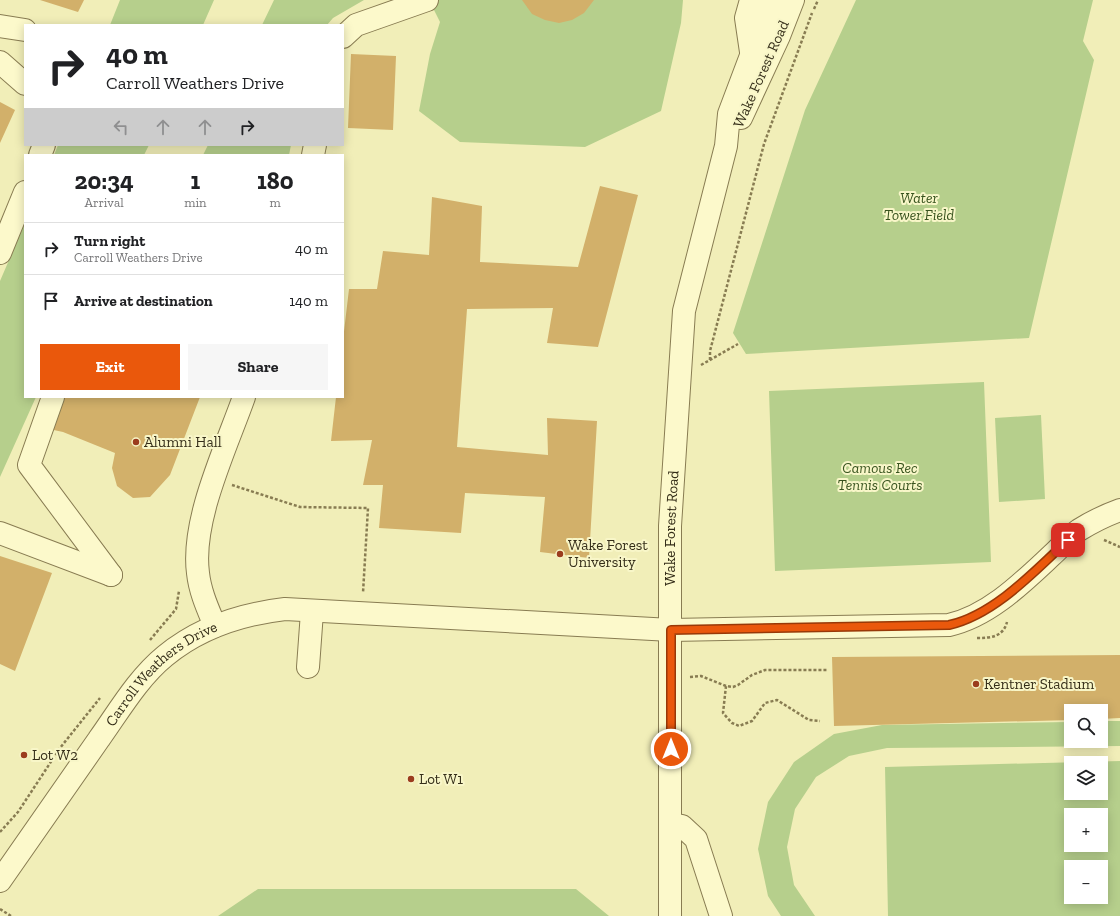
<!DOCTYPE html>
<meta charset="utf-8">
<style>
body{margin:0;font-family:"Zilla Slab",serif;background:#f6f6f6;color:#202124;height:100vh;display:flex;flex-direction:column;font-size:15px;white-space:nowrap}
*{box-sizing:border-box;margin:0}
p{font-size:13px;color:#757577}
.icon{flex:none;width:22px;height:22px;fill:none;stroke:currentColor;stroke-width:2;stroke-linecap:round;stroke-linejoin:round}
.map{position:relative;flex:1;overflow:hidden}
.panel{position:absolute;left:24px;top:154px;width:320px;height:244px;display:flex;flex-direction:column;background:#fff;border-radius:0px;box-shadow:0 2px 10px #0003}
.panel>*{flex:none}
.banner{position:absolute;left:24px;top:24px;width:320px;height:122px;border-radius:0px;box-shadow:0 2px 10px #0003;background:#fff;color:#202124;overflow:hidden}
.tools{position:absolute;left:1064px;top:704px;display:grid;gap:8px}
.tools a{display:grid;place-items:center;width:44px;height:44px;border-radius:0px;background:#fff;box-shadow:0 2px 10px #0003;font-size:20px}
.pin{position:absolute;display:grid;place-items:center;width:34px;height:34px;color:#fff;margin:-17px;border-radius:8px;box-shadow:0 2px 6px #0006}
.me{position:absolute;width:44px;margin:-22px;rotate:0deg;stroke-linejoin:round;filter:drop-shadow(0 0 3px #0008)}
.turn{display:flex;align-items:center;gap:14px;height:84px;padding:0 16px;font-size:18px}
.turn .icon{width:52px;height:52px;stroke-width:2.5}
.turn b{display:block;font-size:28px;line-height:34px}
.lanes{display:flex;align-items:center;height:38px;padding:0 16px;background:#0003;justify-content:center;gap:20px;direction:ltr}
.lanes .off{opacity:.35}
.eta{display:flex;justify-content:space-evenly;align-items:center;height:68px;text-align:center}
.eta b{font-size:24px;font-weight:700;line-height:28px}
.button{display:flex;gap:8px;margin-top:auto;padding:8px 16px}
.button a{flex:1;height:46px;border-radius:0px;background:#ea580c;color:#fff;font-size:16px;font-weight:700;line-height:46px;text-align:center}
.button a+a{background:#f6f6f6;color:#202124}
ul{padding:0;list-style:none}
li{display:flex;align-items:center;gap:12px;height:52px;padding:0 16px;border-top:1px solid #e0e0e0}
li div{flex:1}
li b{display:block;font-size:15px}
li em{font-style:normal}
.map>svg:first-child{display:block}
.green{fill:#b6cf8c;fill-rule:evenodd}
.building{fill:#d2b06a}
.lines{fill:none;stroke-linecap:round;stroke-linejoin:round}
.minor-casing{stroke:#887c52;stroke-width:24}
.path{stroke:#887c52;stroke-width:2.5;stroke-dasharray:3 2;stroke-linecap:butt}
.minor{stroke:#fcf9cb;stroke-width:22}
.route-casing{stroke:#983908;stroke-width:10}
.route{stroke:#ea580c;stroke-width:7}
.poi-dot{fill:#9b3c1e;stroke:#f8f6c8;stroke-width:1.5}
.labels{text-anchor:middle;stroke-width:4;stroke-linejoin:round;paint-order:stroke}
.street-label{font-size:15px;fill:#352e19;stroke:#f8f6c8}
.park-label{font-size:15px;font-style:italic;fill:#38531e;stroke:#f8f6c8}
.poi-label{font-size:15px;fill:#352e19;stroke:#f8f6c8;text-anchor:start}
</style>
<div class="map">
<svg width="1120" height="916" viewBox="0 0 1120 916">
<rect width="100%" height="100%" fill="#f1eeb8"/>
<path class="green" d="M120,0H214L203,25H110Z
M274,0H364L333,18L327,25H262Z
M429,0H683L681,23L661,111L585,147L460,142L419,111L430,54L440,22Z
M856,0H1093L1083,41L1094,60L1029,338L746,354L733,333L805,110Z
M58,145H149L144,155H54Z
M208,145H291L289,155H203Z
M25,223V397H36L0,477V281Z
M984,382L991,562L775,571L769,391Z
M1041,415L1045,499L999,502L995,418Z
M1101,721H1120V746L887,748L849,756L816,777L795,809L787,847L794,885L815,916H781L768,896L758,849L768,802L794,762L834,734L882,725L1071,722V741H1101Z
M1120,761V916H888L885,767ZM1071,763H1101V793H1071ZM1071,815H1101V845H1071ZM1071,867H1101V897H1071Z
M258,889H576L609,916H218Z"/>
<path class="building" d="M40,0H84L78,12Z
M522,0H594L584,13L572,20L559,23L545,20L532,14Z
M351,54L396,56L393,130L348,128Z
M0,102L15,110L0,143Z
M600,186L638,195L598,347L547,343L553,308L467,309L457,447L548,455L547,418L597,421L589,558L540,552L545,497L465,493L461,533L379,528L383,485H363L372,440L331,441L336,397H343V340L349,289H377L383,251L429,255L432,197L482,206L480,262L578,267Z
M61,397H200L170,475L150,497L133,498L117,486L112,468L115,453L63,432L49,429Z
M0,556L52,573L15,671L0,664Z
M1120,655V718L1101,719V711H1071V720L834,726L832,657Z"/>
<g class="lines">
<defs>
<g id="minor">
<path d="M0,26L25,30"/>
<path d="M343,37L356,25L427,0"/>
<path d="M751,52L746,18L751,0"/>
<path d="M0,62L25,84"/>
<path d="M741,118L779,36L793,0"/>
<path d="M40,155L44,145"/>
<path d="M313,155L315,145"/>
<path d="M0,253L25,192"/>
<path d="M53,397L29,465L111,575"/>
<path d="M0,533L111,575"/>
<path d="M215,626C208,609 200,592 198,573C191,520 226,448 244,397"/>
<path d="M308,667L312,612"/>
<path d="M671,824L682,826L696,839L721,916"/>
<path id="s1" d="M0,881C33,833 66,786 99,739C119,711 138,678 165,656C199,628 242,614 285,609L671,630L949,625C989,616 1022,583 1052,555C1061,547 1069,537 1079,530C1092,522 1106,515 1120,510"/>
<path id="s2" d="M670,916V526L684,311L726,146L729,114L772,0"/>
</g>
</defs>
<use href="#minor" class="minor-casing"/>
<path class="path" d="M814,9L818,0
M710,360V351L764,144L812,13
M701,365L738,344
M232,485L300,507L368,508L363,593
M1104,540L1120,547
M977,638C991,638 1003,637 1007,622
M150,640L176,609L179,591
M690,677L701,676L726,686L733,687L738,685L752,675L765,670H828
M726,686L723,713L732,723L739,726L752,721L765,703L777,700L809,720L820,721
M0,832L18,812L60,748L100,698
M0,909L11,916"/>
<use href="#minor" class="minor"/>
</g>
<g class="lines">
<defs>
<path id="route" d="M671,749V630L949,625C994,615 1035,571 1068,540"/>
</defs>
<use href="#route" class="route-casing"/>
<use href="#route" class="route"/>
</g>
<g class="poi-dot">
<circle cx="136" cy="442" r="4"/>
<circle cx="560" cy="554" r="4"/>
<circle cx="976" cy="684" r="4"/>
<circle cx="24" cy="755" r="4"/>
<circle cx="411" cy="779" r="4"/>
</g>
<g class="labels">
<g class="street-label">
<text transform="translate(761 74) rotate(-66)" y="5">Wake Forest Road</text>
<text dy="5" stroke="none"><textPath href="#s2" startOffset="388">Wake Forest Road</textPath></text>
<text dy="5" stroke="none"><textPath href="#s1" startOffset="265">Carroll Weathers Drive</textPath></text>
</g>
<g class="park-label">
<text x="919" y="203">Water<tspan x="919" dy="17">Tower Field</tspan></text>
<text x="880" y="473">Camous Rec<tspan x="880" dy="17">Tennis Courts</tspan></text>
</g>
<g class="poi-label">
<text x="144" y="447">Alumni Hall</text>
<text x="568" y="550">Wake Forest<tspan x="568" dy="17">University</tspan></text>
<text x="984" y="689">Kentner Stadium</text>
<text x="32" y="760">Lot W2</text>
<text x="419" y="784">Lot W1</text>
</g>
</g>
</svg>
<div class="tools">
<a><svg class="icon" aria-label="search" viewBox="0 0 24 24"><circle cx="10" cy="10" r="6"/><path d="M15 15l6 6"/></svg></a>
<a><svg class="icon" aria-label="layers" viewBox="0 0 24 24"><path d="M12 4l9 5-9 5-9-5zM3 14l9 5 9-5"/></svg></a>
<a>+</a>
<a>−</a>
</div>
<div class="pin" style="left:1068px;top:540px;background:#d93025"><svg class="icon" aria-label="arrive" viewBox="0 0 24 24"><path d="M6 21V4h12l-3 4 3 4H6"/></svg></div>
<svg class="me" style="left:671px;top:749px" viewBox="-20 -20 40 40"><circle r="17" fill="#ea580c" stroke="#fff" stroke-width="3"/><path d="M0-11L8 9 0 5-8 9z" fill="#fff"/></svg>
<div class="banner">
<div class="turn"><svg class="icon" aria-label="right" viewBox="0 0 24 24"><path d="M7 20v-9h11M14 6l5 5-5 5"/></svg><div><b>40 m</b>Carroll Weathers Drive</div></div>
<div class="lanes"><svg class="icon off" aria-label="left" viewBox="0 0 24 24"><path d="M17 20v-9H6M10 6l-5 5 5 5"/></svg><svg class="icon off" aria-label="ahead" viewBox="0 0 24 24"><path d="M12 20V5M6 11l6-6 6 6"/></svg><svg class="icon off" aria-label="ahead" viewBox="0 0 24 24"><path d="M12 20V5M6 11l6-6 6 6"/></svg><svg class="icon" aria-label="right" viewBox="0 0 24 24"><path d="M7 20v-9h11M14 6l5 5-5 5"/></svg></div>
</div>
<section class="panel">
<div class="eta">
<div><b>20:34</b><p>Arrival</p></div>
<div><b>1</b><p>min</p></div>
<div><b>180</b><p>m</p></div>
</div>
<ul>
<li><svg class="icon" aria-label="right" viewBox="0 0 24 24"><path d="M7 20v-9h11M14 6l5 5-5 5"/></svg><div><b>Turn right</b><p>Carroll Weathers Drive</p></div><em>40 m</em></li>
<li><svg class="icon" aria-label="arrive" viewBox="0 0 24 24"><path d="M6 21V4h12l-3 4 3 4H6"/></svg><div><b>Arrive at destination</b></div><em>140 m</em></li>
</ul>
<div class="button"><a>Exit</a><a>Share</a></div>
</section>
</div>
